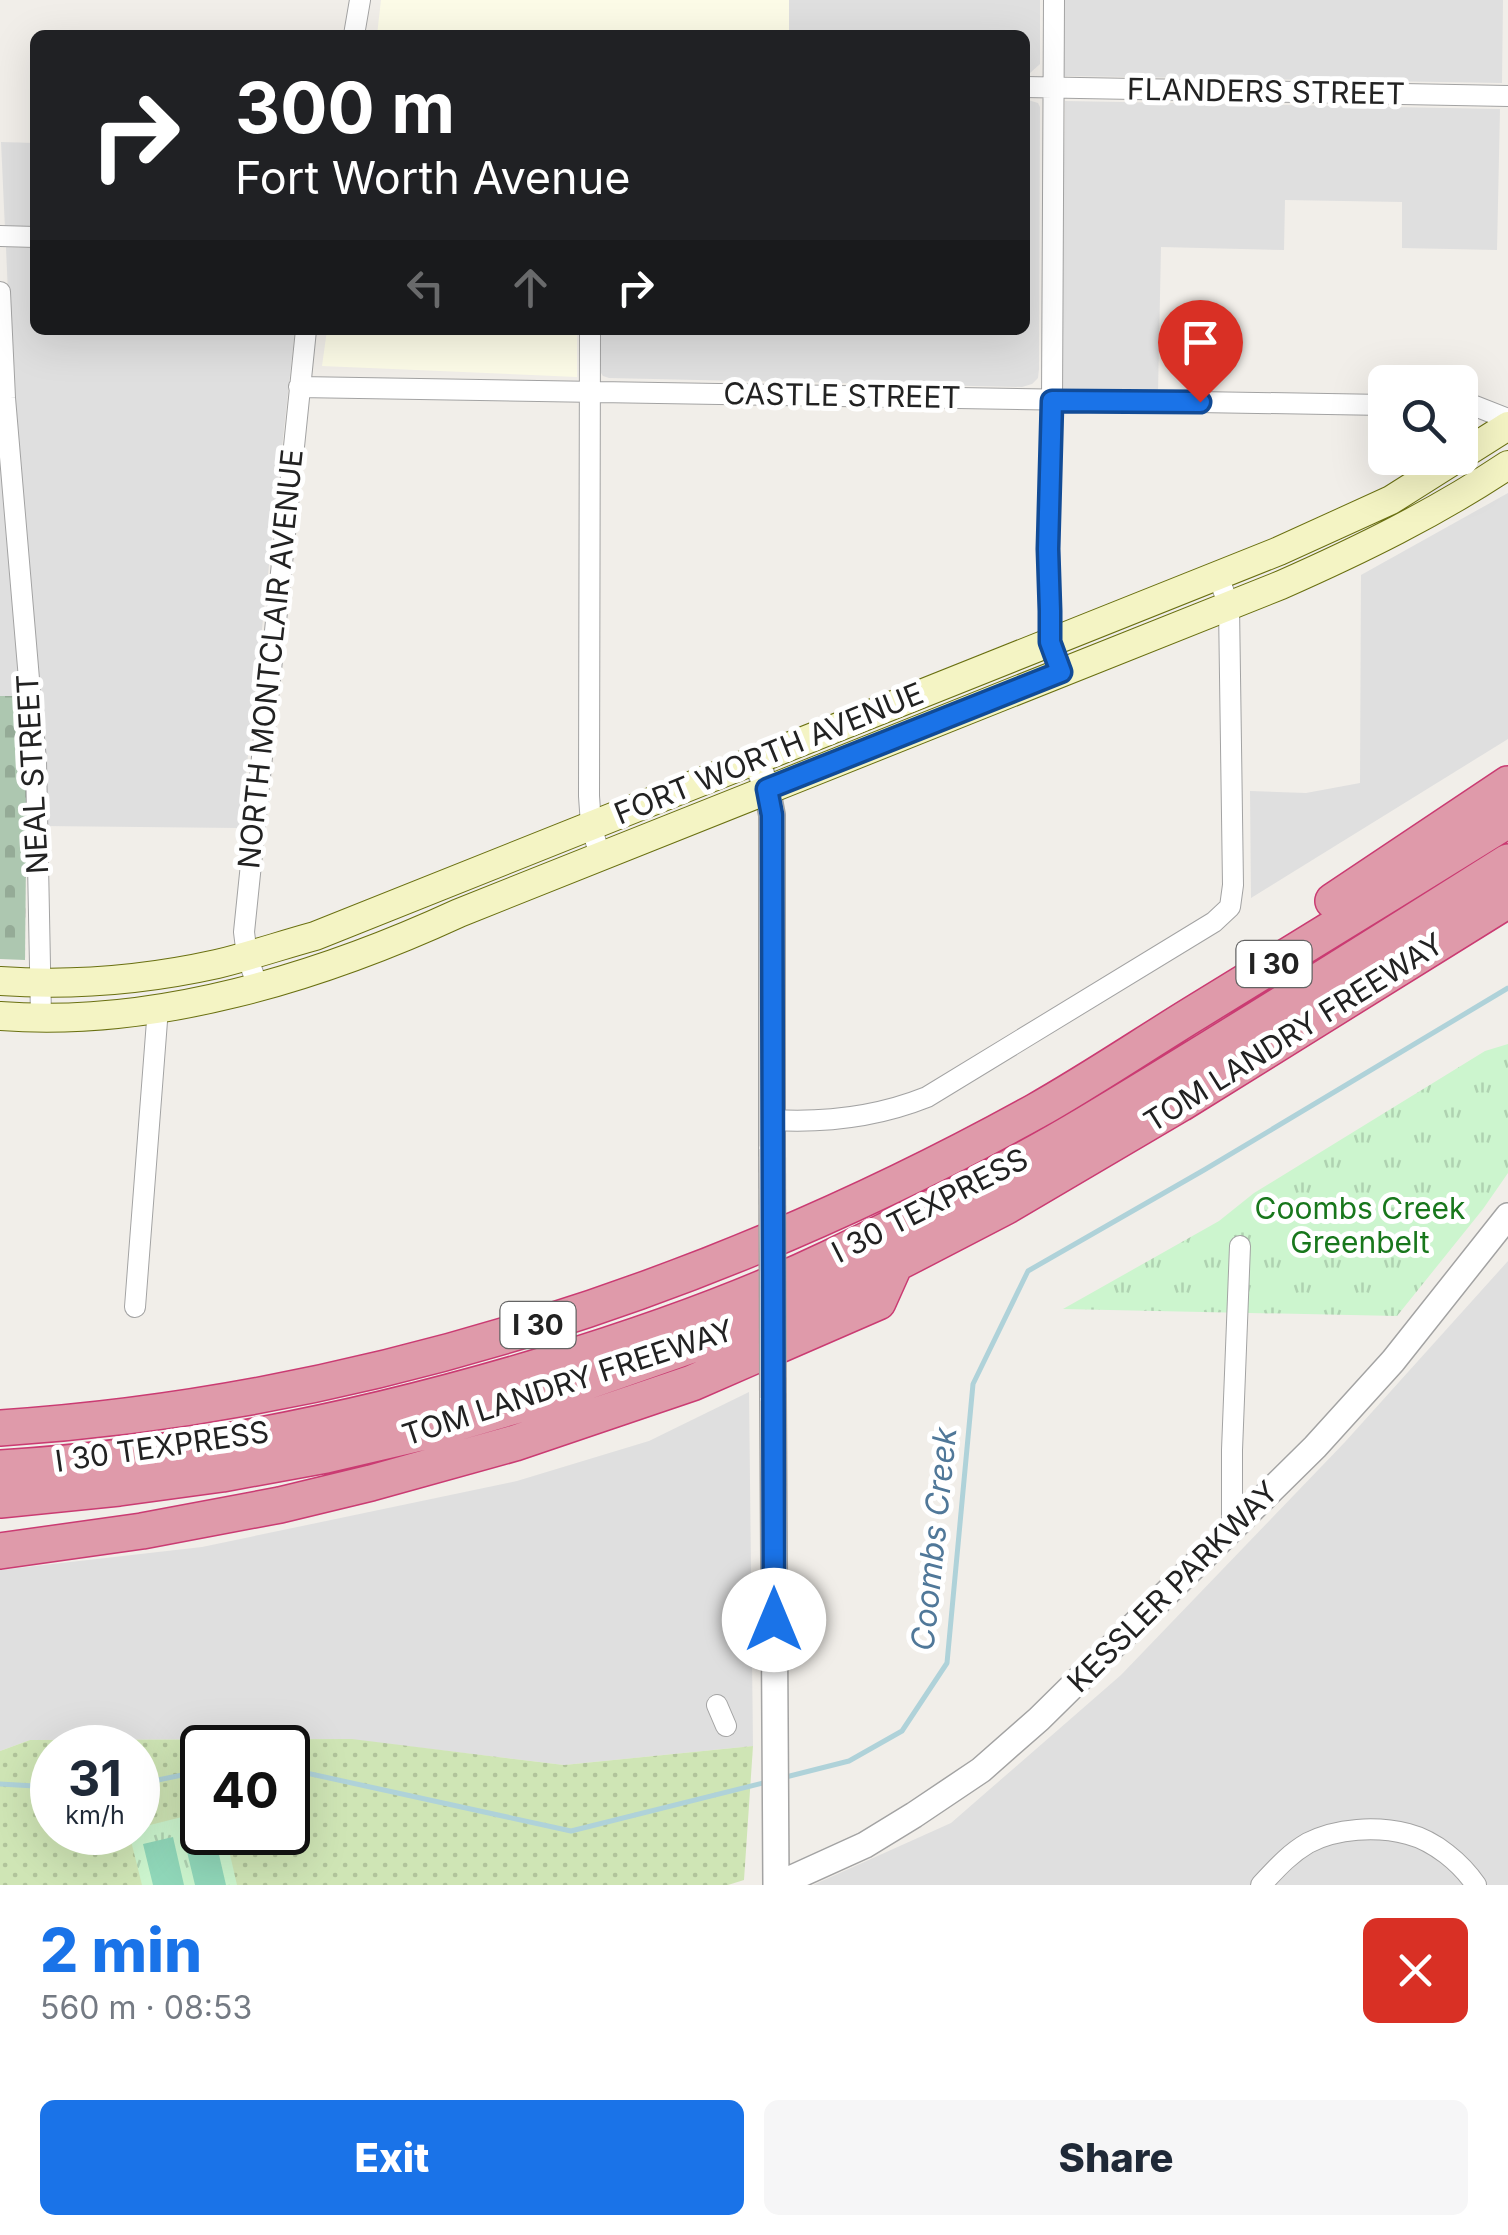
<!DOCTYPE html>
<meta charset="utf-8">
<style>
body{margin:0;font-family:Inter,sans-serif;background:#f6f6f7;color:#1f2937;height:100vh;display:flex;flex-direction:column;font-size:38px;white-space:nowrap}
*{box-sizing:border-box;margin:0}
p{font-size:32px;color:#747a83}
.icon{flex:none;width:55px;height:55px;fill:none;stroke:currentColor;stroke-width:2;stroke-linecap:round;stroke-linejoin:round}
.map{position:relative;height:1885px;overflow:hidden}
.drawer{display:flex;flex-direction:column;background:#fff;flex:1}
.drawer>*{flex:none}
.guide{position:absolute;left:30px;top:30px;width:1000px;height:305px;border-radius:15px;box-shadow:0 10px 40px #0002;background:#202124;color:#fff;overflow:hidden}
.tools{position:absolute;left:1368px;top:365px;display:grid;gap:20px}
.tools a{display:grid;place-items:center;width:110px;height:110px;border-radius:15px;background:#fff;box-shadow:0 10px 40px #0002;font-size:50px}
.speed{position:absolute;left:30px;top:1725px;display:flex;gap:20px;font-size:50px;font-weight:700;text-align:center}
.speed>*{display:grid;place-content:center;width:130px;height:130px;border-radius:50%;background:#fff;box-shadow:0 10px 40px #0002;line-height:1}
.speed small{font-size:25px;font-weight:400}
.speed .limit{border:5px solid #111;border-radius:15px;background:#fff;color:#111}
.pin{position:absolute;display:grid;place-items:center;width:85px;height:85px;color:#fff;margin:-102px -42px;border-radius:50% 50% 50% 0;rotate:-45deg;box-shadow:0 0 10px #0007}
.pin .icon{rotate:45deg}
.me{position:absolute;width:110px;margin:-55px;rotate:0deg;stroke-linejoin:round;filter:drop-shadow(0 0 8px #0008)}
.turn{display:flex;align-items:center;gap:35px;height:210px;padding:0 40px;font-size:45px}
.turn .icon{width:130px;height:130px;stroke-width:2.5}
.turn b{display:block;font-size:70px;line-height:85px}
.lanes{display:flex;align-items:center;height:95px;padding:0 40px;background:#0003;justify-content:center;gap:50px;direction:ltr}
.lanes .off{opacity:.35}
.round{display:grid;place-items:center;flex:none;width:105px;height:105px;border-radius:15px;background:#f6f6f7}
.summary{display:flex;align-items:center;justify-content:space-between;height:170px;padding:0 40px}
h1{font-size:60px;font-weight:800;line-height:75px;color:#1a73e8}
.button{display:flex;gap:20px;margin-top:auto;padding:20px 40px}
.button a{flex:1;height:115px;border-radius:15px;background:#1a73e8;color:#fff;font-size:40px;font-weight:800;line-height:115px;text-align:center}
.button a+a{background:#f6f6f7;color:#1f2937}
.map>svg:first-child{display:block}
.residential{fill:#dfdfdf}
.education{fill:#fcfbe7}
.grass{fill:url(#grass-dots);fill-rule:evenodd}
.cemetery{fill:url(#cemetery-stones)}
.park{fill:url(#park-tufts)}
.pitch{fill:#90d7b9}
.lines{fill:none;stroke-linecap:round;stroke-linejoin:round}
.stream{stroke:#afd2d9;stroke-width:5}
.minor-casing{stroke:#a3a3a3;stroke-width:22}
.tertiary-casing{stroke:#a3a3a3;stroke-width:28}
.secondary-casing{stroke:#6a7011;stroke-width:30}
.motorway-casing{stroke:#ca3b72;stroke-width:38}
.minor{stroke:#fff;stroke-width:20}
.tertiary{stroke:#fff;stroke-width:25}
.secondary{stroke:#f4f4c4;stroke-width:28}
.motorway{stroke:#df9aaa;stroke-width:35}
.tertiary-bridge-casing{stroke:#a3a3a3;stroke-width:28;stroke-linecap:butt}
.tertiary-bridge{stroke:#fff;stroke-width:25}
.route-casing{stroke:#114b97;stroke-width:25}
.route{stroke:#1a73e8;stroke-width:18}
.labels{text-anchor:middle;stroke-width:10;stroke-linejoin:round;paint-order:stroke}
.shield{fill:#fff;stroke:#646464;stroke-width:2.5}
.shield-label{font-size:28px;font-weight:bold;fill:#222}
.street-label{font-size:30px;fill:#222;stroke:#fff}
.park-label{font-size:30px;fill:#18771c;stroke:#fff}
.water-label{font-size:32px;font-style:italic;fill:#507899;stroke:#fff}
</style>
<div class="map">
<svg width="1508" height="1885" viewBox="0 0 1508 1885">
<defs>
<pattern id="grass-dots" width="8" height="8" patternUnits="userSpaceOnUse" patternTransform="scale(2.5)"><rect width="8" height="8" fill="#cfe5b5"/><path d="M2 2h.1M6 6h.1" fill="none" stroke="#b1c49b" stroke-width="1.8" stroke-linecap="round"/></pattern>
<pattern id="cemetery-stones" width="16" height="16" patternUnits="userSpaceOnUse" patternTransform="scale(2.5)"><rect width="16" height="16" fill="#adc7b0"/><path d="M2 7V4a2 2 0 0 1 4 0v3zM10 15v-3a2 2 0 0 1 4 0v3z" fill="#95ab97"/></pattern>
<pattern id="park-tufts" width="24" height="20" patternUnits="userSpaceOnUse" patternTransform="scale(2.5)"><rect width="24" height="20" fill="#ccf5ce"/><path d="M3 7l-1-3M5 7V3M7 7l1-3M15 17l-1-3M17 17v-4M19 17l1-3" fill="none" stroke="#afd2b1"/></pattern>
</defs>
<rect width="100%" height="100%" fill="#f1eee9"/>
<path class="residential" d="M789,0H1040V64L1030,73H1025V35H789Z
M1065,0H1503L1502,83L1063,76Z
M1025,99L1038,103L1040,107L1039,369L1038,378L1032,384L1022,387L609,378L603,376L599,370L598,330H1025Z
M1065,101L1500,109L1497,250L1402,248V202L1285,200L1284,250L1161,247L1158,393L1060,391Z
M1,142L35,143V230L5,229Z
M6,247L35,248V330H295L240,828L41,826L11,363Z
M0,432L24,698H0Z
M1508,493V739L1251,898L1250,791L1306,793L1360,783L1361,575Z
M1508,1261V1885H813L951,1823L1121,1675L1345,1442Z
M749,1392L753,1746L564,1765L346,1739L30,1740L0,1751V1570L202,1547L517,1481L649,1441Z"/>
<path class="education" d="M381,0H789V35H377Z
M327,330H577V377L322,366Z"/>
<path class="grass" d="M352,1739L564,1765L753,1746L744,1880L728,1885H0V1751L30,1740ZM52,1748H138V1832H52ZM202,1748H288V1832H202Z"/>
<path class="cemetery" d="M0,696H16L27,759L25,960L0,959Z"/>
<path class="park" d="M1508,1044V1173L1483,1209L1397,1316L1063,1309L1219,1221L1254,1193L1485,1051Z
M202,1812V1832L225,1833L237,1885H142L129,1833L138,1832V1828Z"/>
<path class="pitch" d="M202,1830V1832L214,1833L226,1885H195L183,1835Z
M173,1837L184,1885H153L143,1844Z"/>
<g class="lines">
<path class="stream" d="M288,1769L571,1831L767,1782
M782,1778L849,1761L902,1731L947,1663L973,1384L1028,1271L1204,1170L1508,988
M0,1784L52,1787
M138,1784L202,1771"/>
<defs>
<path id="minor" d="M1054,0L1052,401L1048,549L1050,642L1061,672
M354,35L360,0
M1025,87L1508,96
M0,236L35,237
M0,292L5,398L36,761L41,1017
M590,330L589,796L591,825L600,856
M299,387L1385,405
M1460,406H1475L1508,419
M258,987L247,956L244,932L306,330
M773,1120C827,1123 877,1117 927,1097L1214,922L1230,907L1233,885L1229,606L1218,576
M135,1307L158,1008
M1232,1529V1450L1240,1246
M717,1705L726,1726
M1261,1885C1276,1869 1289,1854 1308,1843C1337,1828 1377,1826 1408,1834C1435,1841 1461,1863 1476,1885"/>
<path id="tertiary" d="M756,760L767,789L772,815V1149
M773,1398L776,1885
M777,1885L865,1845L914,1815L981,1770L1039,1719L1315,1447L1393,1361L1508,1216"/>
<path id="secondary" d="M0,981C73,986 145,980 217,964C250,956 282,945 315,936L1279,551L1391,500L1508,426
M0,1016C155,1028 320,977 459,913L1281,585C1360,550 1436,513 1508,465"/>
<path id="motorway" d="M1333,901L1508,784
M0,1428C363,1404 718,1287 1036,1111C1091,1080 1144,1044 1198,1011C1301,948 1405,884 1508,820
M0,1468C187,1457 373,1417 551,1363C646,1334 740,1301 830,1258C916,1216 1004,1173 1086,1124C1228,1039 1368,950 1508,862
M0,1500L119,1488L222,1474L326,1455L429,1431L529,1402L732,1331L895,1264L1005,1207L1180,1104L1508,900
M0,1551L142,1531L280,1505L371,1483L515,1443L692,1383L878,1302L895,1264"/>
</defs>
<use href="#minor" class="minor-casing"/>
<use href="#tertiary" class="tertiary-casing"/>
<use href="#secondary" class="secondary-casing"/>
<use href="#motorway" class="motorway-casing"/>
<use href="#minor" class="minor"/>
<use href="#tertiary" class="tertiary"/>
<use href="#secondary" class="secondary"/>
<use href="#motorway" class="motorway"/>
<defs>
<path id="tertiary-bridge" d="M772,1149L773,1398"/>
</defs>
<use href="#tertiary-bridge" class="tertiary-bridge-casing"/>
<use href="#tertiary-bridge" class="tertiary-bridge"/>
</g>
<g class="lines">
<defs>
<path id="route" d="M774,1620L772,815L767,789L1061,672L1050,642V611L1048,549L1052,401L1200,402"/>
</defs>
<use href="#route" class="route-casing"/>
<use href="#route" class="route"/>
</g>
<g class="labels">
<g class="shield">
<rect x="1236.5" y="941" width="75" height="46" rx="8"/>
<rect x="500.5" y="1302" width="75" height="46" rx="8"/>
</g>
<g class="shield-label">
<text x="1274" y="974">I 30</text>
<text x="538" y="1335">I 30</text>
</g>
<g class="street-label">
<text transform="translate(1266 92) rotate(1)" y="10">FLANDERS STREET</text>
<text transform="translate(842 396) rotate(1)" y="10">CASTLE STREET</text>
<text transform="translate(271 659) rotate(-84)" y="10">NORTH MONTCLAIR AVENUE</text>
<text transform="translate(769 754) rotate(-22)" y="10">FORT WORTH AVENUE</text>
<text transform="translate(33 774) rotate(-93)" y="10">NEAL STREET</text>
<text transform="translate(1294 1033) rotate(-32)" y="10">TOM LANDRY FREEWAY</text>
<text transform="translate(930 1206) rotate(-27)" y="10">I 30 TEXPRESS</text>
<text transform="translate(568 1383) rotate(-18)" y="10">TOM LANDRY FREEWAY</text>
<text transform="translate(162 1447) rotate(-8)" y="10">I 30 TEXPRESS</text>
<text transform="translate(1173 1587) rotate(-45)" y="10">KESSLER PARKWAY</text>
</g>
<g class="park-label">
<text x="1360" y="1219">Coombs Creek<tspan x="1360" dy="34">Greenbelt</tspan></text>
</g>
<g class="water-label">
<text transform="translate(934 1539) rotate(-84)" y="11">Coombs Creek</text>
</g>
</g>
</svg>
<div class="tools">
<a><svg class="icon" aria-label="search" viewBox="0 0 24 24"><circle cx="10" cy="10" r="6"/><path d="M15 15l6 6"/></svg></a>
</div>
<div class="speed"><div>31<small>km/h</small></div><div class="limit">40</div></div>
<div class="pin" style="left:1200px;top:402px;background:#d93025"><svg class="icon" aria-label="arrive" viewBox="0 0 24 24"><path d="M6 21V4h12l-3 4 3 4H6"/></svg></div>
<svg class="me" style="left:774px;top:1620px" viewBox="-20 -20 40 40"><circle r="19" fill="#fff"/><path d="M0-13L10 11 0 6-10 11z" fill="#1a73e8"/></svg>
<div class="guide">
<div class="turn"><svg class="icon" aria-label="right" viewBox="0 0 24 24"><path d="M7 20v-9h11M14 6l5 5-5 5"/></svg><div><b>300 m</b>Fort Worth Avenue</div></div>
<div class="lanes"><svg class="icon off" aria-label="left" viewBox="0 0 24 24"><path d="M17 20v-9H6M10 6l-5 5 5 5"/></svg><svg class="icon off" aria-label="ahead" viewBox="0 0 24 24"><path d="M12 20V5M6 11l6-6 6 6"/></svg><svg class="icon" aria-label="right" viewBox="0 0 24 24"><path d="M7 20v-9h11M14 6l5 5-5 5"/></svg></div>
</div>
</div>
<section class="drawer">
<div class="summary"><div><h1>2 min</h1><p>560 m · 08:53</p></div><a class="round" style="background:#d93025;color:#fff"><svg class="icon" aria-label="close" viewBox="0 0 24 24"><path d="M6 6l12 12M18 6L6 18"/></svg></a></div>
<div class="button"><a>Exit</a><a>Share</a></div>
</section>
